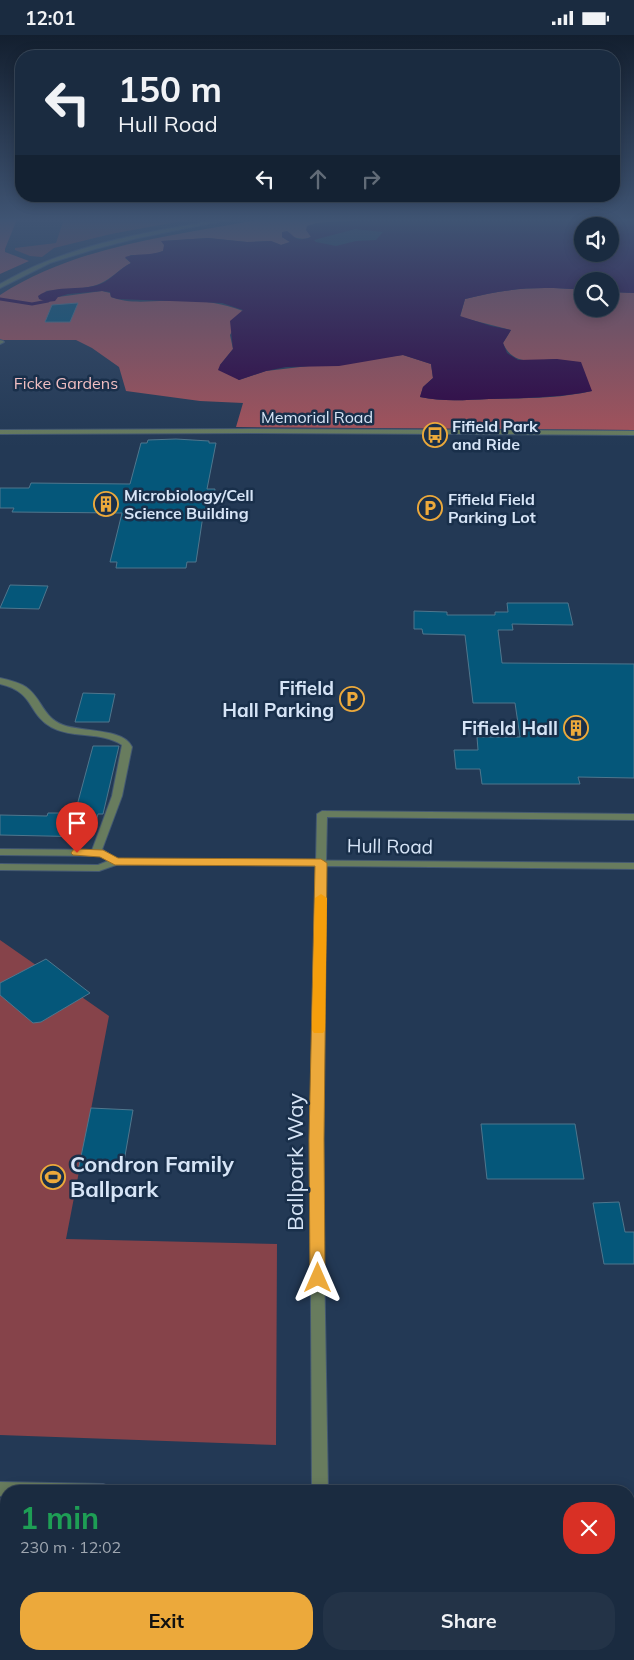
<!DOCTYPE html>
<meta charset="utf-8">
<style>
body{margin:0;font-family:Mulish,sans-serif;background:#233347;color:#f1f3f6;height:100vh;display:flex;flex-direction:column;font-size:19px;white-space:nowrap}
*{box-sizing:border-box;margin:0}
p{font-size:16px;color:#9fa7b1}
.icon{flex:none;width:28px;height:28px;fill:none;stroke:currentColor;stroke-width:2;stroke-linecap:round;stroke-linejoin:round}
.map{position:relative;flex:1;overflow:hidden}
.details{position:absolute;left:0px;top:1450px;width:635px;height:175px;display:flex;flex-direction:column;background:#1a2b40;border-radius:20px 20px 0 0;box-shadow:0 2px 12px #0003,0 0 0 1px #384759}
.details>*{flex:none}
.hud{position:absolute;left:15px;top:15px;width:605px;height:152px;border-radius:20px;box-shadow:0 2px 12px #0003,0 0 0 1px #384759;background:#1a2b40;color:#f1f3f6;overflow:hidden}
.tools{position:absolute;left:574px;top:182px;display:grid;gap:10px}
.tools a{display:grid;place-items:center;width:45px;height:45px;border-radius:50%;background:#1a2b40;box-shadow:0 2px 12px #0003,0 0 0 1px #384759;font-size:25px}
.pin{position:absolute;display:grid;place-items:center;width:42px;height:42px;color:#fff;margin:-51px -21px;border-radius:50% 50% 50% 0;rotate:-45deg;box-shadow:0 0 5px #0007}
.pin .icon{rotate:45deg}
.me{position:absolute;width:55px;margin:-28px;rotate:0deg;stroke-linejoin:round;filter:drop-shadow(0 0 4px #0008)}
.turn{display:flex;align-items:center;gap:18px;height:105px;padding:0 20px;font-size:22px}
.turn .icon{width:65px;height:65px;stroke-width:2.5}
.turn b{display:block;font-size:35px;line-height:42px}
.lanes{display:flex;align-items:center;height:48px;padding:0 20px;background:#0003;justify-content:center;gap:25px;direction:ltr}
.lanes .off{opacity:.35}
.round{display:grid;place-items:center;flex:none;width:52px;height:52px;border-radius:20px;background:#233347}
.overview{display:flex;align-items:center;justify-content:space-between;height:85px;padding:0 20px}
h1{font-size:30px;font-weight:700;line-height:38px;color:#1e9e55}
.action{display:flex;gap:10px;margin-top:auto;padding:10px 20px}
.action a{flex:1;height:58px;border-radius:20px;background:#eca93b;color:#111;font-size:20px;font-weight:700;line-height:58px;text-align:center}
.action a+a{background:#233347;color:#f1f3f6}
.status{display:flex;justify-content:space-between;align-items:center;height:35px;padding:0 25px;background:#1a2b40;direction:ltr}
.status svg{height:14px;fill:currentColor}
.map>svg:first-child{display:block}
.green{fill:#86434a}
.forest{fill:#a7525a}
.water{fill:#310242;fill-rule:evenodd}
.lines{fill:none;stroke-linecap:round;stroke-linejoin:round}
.stream{stroke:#310242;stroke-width:3}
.building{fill:#05577a;stroke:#4f768d}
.service-casing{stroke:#435872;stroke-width:2}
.minor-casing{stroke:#435872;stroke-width:2}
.service{fill:#687c5e;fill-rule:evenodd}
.minor{fill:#687c5e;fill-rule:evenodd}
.route{fill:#eca93b;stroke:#996e26}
.slow{fill:#f59e0b}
.labels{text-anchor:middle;stroke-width:5;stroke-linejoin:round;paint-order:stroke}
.far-park-label{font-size:16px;fill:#f1bfc2;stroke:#192f4a}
.far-street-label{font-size:16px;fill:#d6e4f6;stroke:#192f4a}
.far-poi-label{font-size:16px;font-weight:bold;fill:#d6e4f6;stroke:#192f4a;text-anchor:start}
.poi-label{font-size:19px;font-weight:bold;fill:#d6e4f6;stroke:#192f4a;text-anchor:end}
.street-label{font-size:19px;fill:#d6e4f6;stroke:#192f4a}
.near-street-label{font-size:22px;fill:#d6e4f6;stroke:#192f4a}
.near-poi-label{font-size:22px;font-weight:bold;fill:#d6e4f6;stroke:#192f4a;text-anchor:start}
</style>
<div class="status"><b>12:01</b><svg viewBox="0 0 49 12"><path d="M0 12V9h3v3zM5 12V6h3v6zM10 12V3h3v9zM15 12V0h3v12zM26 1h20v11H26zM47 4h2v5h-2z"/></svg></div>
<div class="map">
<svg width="634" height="1625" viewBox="0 0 634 1625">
<rect width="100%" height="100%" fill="#233955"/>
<path class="green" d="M64,184H193L111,199L54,213L42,222L30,221L15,215V213L56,208Z
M0,905L109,981L66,1204L277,1209L276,1410L0,1400Z"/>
<path class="forest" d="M0,184H17L5,214V217L29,226L0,239Z
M261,184H361C343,189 325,184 307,191L311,202C300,206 293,202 283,197L282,202L290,207L281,210L271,206L247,207L208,203L162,206L165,210L163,216L151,220H131L125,223L131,228C121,233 114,241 105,246C91,255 61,255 45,256L58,262L102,256L110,258L111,262C128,269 148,266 166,266C194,265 217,266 243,276L230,300L233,314L220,330L239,345L266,336L403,320L431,329L433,343L423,352L420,362C443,367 465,365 489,364C524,363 557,364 592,356L557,324C536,325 513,332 503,308L511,295L460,282L465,264C507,253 539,251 582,255V274H610V257L634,258V395L236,392L243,368L200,366L126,356L119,332L92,313L76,305H0V260C77,210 173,201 261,184Z"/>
<path class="water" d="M361,184H634V258L610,257V246H582V255C540,251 507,253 465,264L460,281L491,291L511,295L503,308L507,318L518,325L557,324L581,327L592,356C557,363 524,363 489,364C465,365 443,367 420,362L423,352L433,343L431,329L403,320L339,331L286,332L266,336L239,345L218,335L220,330L233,314L230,286L243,275L222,268L118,264L111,262L110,257L102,256L68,259L58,262L55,266L47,267L39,264L38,261C56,248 85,258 105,247C114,241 121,233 131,228L125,222C138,218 149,221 163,216L164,210L161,206L208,203L247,207L271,206L281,210L290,207L282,202V197L287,196C296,202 295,208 311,202L306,195L307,191C325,184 343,189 361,184ZM582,191H610V219H582ZM355,194L383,197L376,205L356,206L336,211L316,207L314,205Z"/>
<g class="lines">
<path class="stream" d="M0,264L32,269L48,266L51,261"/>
</g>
<path class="building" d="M78,268L70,287H45L52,270Z
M176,404L209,406V408H216L207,454H215L214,464L211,474H204L196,527H187L186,533H116L117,527H110L122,478L12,477L14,473H0V453H29L31,448L130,449L141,408H147L148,405Z
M10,550L48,551L39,574L0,573Z
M507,568H568L573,590L512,589L513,595H498L502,628L634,629V743L578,742L580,749H482L480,734H456L454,715H478L477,702H520L515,668H473L465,600L423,599L422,594H414V576L447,577V580H495V577H508Z
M83,658L115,659L109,687H75Z
M93,711H119L103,779H98L92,802L0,800V780L47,781L48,778H75Z
M46,924L90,958L41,987L33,988L0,960V948Z
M91,1073L133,1075L122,1138L78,1136Z
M481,1089H575L584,1144H487Z
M619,1167L625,1197H634V1229H604L593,1168Z"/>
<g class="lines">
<defs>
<path id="service" d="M0,305L3,306L4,307L0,309Z
M0,643C9,645 18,647 26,652C42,663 42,682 63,690C81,697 124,693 132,712L122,761L100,820H92L91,818L112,761L122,710C101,696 73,704 51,692C27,678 35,657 0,649Z
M322,776L634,779V785L327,782L326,828L321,831L316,828L317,779Z
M0,1447L103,1449L108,1451L111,1456H6V1461H0Z"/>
<path id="minor" d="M224,184H232L138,203L95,214L50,228L0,253V249C15,241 29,233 45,227C102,204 164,194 224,184Z
M252,394L634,396V400L252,398L0,399V395Z
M0,814L103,815L117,824L634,828V834L326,831L322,1104L328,1456H312L310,1104L316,831L148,829L116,830L99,836L0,835V829L98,830L108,826L101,821L0,820Z
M314,1619H330V1625H314Z"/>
</defs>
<use href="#service" class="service-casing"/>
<use href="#minor" class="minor-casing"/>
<use href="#service" class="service"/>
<use href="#minor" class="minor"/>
</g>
<linearGradient id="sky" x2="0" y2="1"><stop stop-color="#131f2f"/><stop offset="0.45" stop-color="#3f5473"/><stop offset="1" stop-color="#3f5473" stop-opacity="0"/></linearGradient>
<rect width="634" height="411" fill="url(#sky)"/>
<path class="route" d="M77,814L103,815L118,823L321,824L327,828L324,1104L325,1243L323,1247L318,1249L312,1247L310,1243L309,1104L315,831L115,830L100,822L73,820L71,818L73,815Z"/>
<path class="slow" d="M321,859L327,863L325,995L323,998H314L312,995L315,863Z"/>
<defs>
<symbol id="bus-ring" viewBox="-11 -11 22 22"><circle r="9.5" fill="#192f4a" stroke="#eca93b" stroke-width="1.5"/><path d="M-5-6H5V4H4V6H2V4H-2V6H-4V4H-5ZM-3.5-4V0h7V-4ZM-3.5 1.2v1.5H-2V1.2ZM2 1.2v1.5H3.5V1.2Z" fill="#eca93b"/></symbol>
<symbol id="building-ring" viewBox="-11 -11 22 22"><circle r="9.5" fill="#192f4a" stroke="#eca93b" stroke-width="1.5"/><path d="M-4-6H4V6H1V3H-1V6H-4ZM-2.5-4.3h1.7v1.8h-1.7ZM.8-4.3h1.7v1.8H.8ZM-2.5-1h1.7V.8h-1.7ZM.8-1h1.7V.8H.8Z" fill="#eca93b"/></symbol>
<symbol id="parking-ring" viewBox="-11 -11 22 22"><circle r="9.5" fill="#192f4a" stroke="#eca93b" stroke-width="1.5"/><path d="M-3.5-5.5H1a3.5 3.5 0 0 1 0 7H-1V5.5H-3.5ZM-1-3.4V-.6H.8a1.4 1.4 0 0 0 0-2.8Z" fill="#eca93b"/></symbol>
<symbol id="stadium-ring" viewBox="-11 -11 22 22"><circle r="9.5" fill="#192f4a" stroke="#eca93b" stroke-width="1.5"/><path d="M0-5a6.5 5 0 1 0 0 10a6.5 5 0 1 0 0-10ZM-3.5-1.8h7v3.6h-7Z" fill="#eca93b"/></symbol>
</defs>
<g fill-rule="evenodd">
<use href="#bus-ring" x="421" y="386" width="28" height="28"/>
<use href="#building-ring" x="92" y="455" width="28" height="28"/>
<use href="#parking-ring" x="416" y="459" width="28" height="28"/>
<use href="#parking-ring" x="338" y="650" width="28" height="28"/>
<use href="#building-ring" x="562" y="679" width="28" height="28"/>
<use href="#stadium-ring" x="39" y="1128" width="28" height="28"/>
</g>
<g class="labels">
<g class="far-park-label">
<text x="66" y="354">Ficke Gardens</text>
</g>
<g class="far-street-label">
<text x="317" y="388">Memorial Road</text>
</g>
<g class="far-poi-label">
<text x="452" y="397">Fifield Park<tspan x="452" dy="18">and Ride</tspan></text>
<text x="124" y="466">Microbiology/Cell<tspan x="124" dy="18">Science Building</tspan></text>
<text x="448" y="470">Fifield Field<tspan x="448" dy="18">Parking Lot</tspan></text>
</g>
<g class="poi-label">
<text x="334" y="660">Fifield<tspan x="334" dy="22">Hall Parking</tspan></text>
<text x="558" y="700">Fifield Hall</text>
</g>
<g class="street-label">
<text transform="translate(390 811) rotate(1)" y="7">Hull Road</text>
</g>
<g class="near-street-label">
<text transform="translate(295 1127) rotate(-90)" y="8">Ballpark Way</text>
</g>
<g class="near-poi-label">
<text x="70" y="1137">Condron Family<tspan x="70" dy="25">Ballpark</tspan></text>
</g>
</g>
</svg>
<div class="tools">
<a><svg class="icon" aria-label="sound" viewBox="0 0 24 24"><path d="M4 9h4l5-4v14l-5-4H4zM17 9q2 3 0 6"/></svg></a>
<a><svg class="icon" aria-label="search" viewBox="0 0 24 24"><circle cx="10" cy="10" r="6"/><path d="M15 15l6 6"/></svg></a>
</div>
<div class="pin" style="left:77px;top:818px;background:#d93025"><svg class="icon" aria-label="arrive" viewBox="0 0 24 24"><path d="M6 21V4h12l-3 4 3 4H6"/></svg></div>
<svg class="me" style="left:318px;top:1243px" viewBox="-20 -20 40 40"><path d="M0-17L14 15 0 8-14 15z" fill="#eca93b" stroke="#fff" stroke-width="4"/></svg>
<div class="hud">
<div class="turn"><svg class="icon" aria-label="left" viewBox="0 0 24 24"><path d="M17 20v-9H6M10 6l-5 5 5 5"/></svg><div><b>150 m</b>Hull Road</div></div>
<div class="lanes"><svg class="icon" aria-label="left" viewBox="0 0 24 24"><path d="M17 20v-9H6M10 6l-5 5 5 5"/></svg><svg class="icon off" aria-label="ahead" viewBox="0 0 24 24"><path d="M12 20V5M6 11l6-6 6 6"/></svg><svg class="icon off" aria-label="right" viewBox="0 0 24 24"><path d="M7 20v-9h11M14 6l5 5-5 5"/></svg></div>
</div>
<section class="details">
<div class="overview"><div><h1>1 min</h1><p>230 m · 12:02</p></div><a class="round" style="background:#d93025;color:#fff"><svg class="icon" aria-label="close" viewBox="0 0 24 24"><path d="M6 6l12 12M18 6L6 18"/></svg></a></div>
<div class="action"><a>Exit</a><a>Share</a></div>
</section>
</div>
